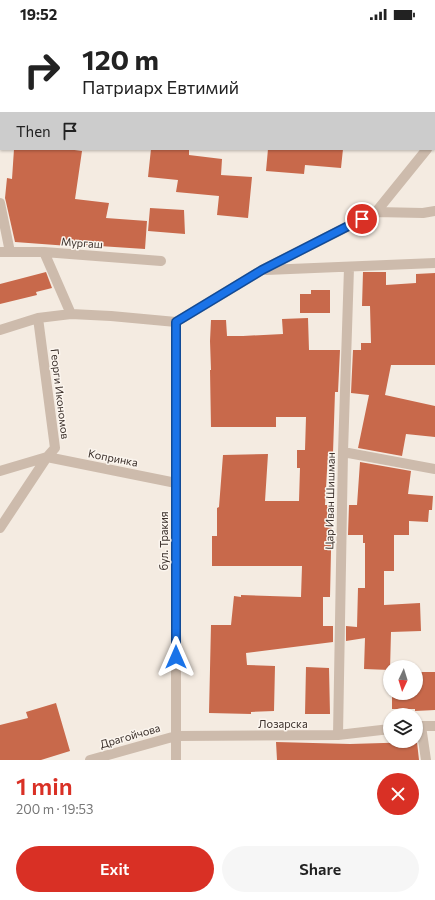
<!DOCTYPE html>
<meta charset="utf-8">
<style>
body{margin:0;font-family:Commissioner,sans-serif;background:#f6f6f6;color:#222;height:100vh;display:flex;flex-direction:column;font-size:15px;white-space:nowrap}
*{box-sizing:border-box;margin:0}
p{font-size:13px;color:#767676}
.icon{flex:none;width:22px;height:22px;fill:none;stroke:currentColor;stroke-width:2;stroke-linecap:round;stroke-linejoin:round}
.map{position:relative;height:732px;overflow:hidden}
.details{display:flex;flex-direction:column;background:#fff;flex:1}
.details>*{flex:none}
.hud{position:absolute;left:0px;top:0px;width:435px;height:122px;box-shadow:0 1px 3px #0004;background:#fff;color:#222;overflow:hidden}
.needle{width:26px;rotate:184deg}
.fabs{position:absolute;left:383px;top:632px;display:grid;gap:8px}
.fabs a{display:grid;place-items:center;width:40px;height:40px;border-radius:50%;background:#fff;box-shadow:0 1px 3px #0004;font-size:20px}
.pin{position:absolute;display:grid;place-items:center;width:34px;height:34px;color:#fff;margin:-17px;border:2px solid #fff;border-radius:50%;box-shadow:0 1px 4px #0007}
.me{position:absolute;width:44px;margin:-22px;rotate:0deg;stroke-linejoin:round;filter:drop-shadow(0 0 3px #0008)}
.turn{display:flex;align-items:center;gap:14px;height:84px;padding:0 16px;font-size:18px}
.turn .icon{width:52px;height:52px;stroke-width:2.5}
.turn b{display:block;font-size:28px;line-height:34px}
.then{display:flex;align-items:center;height:38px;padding:0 16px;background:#0003;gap:8px;font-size:15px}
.round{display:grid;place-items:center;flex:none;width:42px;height:42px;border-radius:21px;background:#f6f6f6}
.summary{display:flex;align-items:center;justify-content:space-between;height:68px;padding:0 16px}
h1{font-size:24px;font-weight:600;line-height:30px;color:#d93025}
.action{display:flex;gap:8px;margin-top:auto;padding:8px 16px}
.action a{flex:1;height:46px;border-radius:24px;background:#d93025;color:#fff;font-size:16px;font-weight:600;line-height:46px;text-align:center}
.action a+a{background:#f6f6f6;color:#222}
.status{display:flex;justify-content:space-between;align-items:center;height:28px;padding:0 20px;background:#fff;direction:ltr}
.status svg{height:11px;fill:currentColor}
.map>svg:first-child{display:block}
.building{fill:#c8694b}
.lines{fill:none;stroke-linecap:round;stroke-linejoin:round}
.street{stroke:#cdbbac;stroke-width:10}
.route-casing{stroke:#114b97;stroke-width:10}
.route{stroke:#1a73e8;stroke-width:7}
.labels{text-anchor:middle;stroke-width:3;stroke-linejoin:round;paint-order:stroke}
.street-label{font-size:11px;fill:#3b302b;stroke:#fbf5ee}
</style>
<div class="status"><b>19:52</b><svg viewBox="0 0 49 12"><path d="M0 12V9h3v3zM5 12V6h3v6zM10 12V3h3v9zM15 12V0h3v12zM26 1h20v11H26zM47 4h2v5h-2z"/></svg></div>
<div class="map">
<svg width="435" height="732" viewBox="0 0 435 732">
<rect width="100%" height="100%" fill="#f4ebe1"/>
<path class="building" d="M14,121H67L82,123L75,171L109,175L106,190L147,193L145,221L69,216V218L15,214L6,174L5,170L7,150L12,151Z
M151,121H189V127L222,131L221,147L252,149L248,190L217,187L219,168L176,164L178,152L148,149Z
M268,121H343L341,140L305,137L304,146L266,143Z
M150,180L184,182L185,206L148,203Z
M46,244L52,260L36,264L37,267L0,276V256Z
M363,244H386V257L416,255V246L435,245V337H391L385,367L435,378V409L406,406L402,428L358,420L369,367L351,365L353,322H361V315H371L370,278H362Z
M311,262H330V285H300V266H311Z
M308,290L309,322H340L338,364H335L333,425H328L325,477H332L330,569H323V598H333V614L246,625L247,637L275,638L274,683L251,684V686L209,685L211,597H231L234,568L241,569V567L301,569L302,538H212V508H217V480L219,479L223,427L268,426L265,473H299L300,440H297V422H305L306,389H276V399H211L210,342H211L210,313L211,292H226L227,308H243L283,306L282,291Z
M360,434L411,443L408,466L433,468L432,482H429L428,494L409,493V507H394V543H384V577L420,575L421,603L391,604L390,642L364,641L365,610L346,613V598L357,599L358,560H365V515H363V507H348L349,477H357Z
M306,639L329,640L330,686H305Z
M416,644H435V682L415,683V681H392V665H416Z
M56,675L70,723L41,732H0V697L28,690L26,684Z
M276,714L350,716L417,714L419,732H277Z"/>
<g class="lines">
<path class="street" d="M99,0L100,1
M0,67H1
M434,91H435
M434,112L435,111
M0,175L10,224
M376,184L423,185L435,183
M0,224H44L161,233
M44,224L71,286
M266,242L435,235
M176,294V732
M0,302L38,290L71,286L111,288L176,294L262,242L376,184L427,121
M343,424L435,441
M0,443L47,429L176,455
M0,500L47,429L55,420L38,290
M416,698H435
M421,698L426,732
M338,707L343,424L349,240
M90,732L176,708L338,707L390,701"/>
</g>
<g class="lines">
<defs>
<path id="route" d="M176,629V294L262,242L362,191"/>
</defs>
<use href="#route" class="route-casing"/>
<use href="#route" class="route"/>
</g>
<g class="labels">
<g class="street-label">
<text transform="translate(82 215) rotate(4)" y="4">Мургаш</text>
<text transform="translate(60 366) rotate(83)" y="4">Георги Икономов</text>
<text transform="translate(113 430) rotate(11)" y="4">Копринка</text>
<text transform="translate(330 473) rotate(-89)" y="4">Цар Иван Шишман</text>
<text transform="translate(164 513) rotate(-90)" y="4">бул. Тракия</text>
<text x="283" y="700">Лозарска</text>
<text transform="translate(130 708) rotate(-16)" y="4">Драгойчова</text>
</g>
</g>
</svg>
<div class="fabs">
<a><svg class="needle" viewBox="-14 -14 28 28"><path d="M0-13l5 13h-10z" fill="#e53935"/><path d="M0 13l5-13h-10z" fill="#767676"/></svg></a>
<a><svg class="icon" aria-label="layers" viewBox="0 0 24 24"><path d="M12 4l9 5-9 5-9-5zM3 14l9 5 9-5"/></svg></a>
</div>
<div class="pin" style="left:362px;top:191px;background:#d93025"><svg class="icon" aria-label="arrive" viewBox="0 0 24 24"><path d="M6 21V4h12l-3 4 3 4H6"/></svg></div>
<svg class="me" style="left:176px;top:629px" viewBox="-20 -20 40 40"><path d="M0-17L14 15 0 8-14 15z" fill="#1a73e8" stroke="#fff" stroke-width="4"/></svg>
<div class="hud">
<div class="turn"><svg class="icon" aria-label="right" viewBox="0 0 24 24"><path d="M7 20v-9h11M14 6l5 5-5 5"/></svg><div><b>120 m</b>Патриарх Евтимий</div></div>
<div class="then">Then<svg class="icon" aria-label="arrive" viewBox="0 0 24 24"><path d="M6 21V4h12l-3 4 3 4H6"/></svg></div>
</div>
</div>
<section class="details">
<div class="summary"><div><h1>1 min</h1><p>200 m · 19:53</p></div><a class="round" style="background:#d93025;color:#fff"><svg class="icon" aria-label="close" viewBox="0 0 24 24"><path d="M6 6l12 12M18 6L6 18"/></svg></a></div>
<div class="action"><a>Exit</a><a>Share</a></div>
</section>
